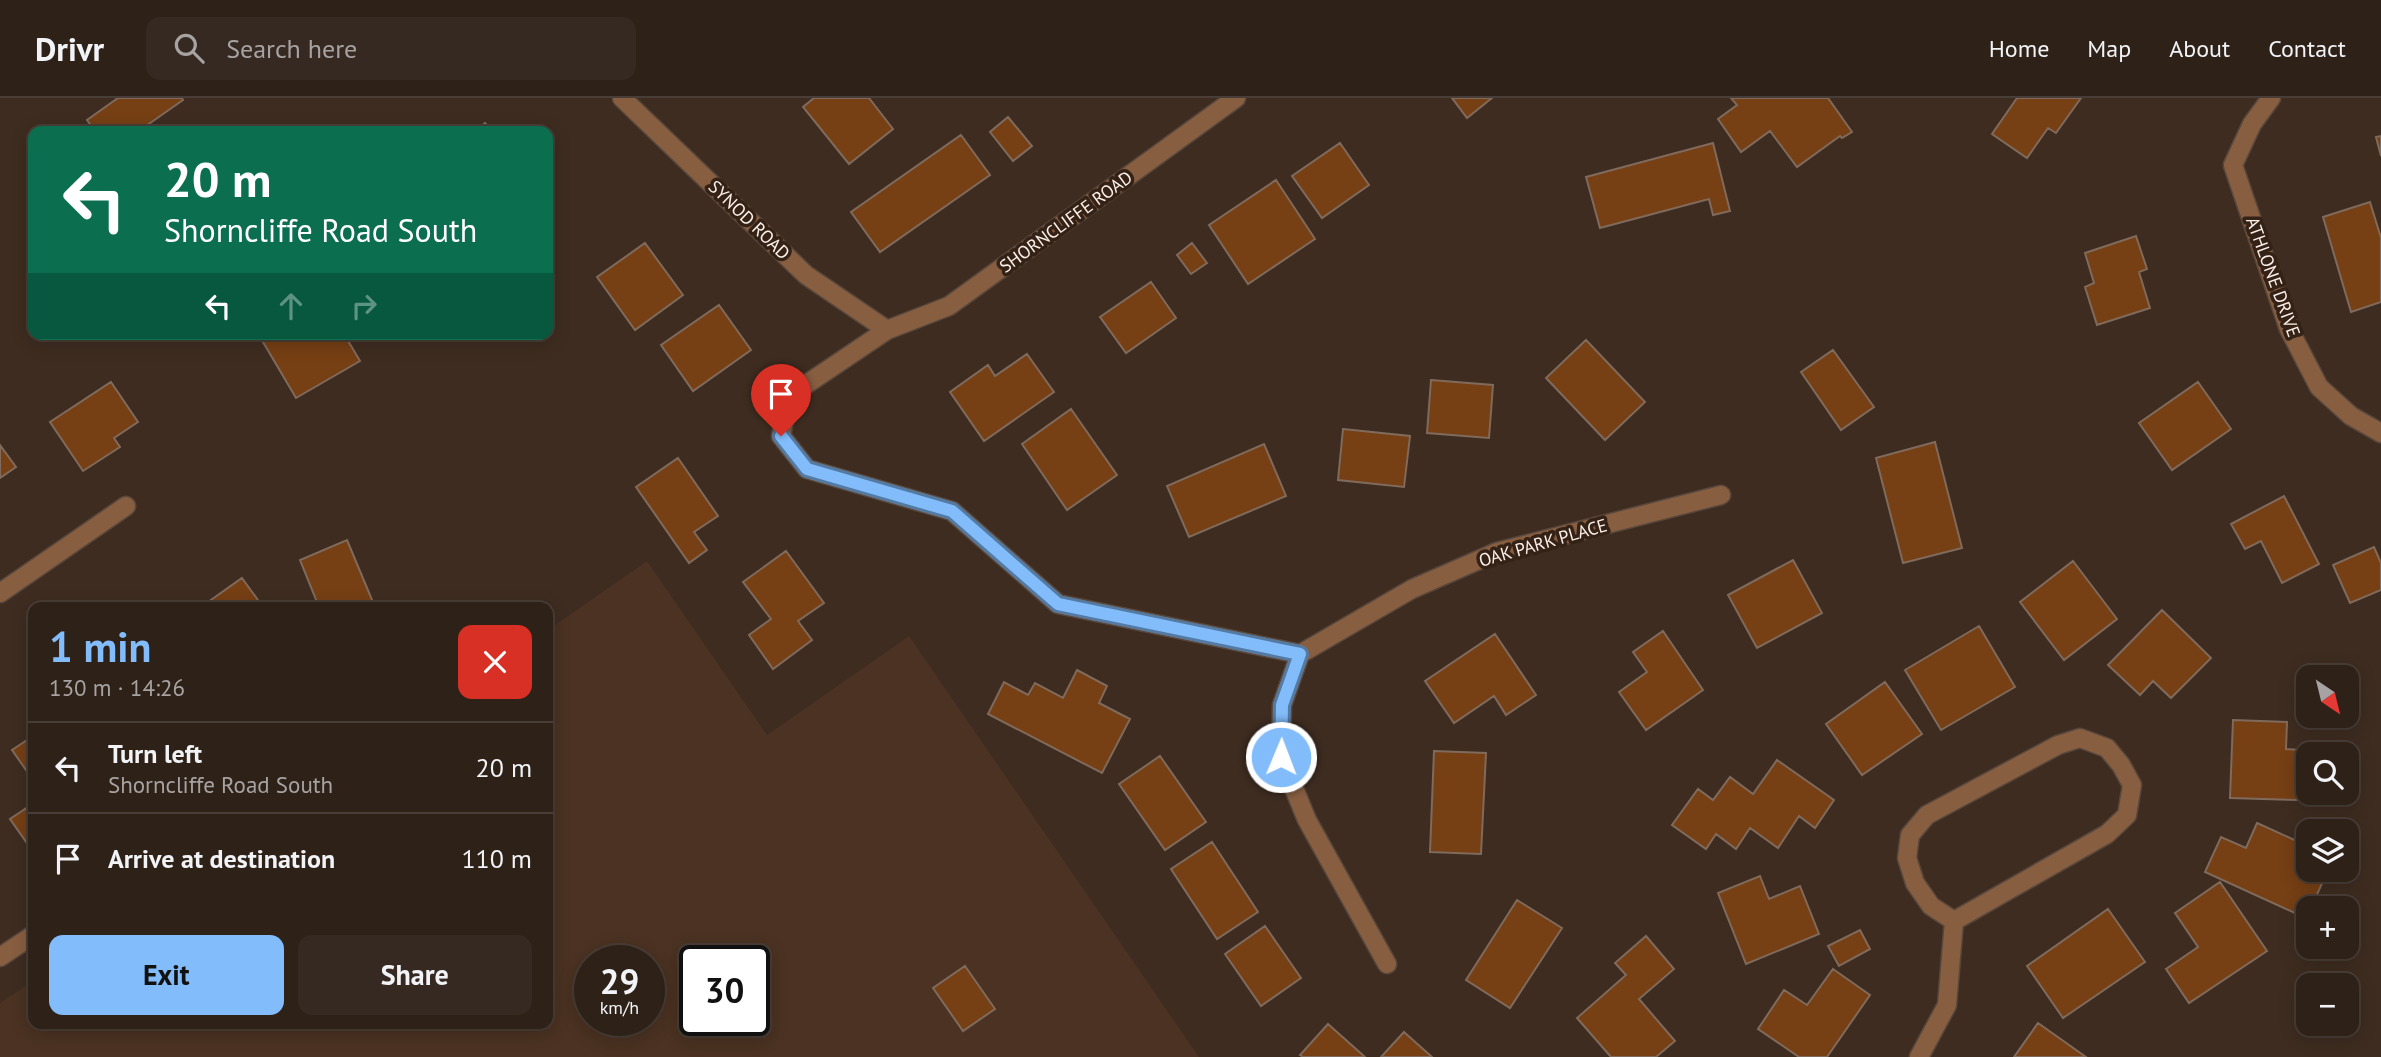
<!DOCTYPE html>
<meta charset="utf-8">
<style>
body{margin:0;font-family:"PT Sans",sans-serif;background:#362921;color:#f1f3f6;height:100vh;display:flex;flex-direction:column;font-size:26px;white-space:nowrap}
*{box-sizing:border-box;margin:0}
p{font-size:23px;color:#a7a3a2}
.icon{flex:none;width:38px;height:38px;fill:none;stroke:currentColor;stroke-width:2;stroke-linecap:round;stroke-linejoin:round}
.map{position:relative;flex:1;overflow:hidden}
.sheet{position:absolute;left:28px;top:504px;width:525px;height:427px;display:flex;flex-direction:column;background:#2e2118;border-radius:14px;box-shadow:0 4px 18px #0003,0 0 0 2px #493e37}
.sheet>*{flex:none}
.hud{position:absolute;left:28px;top:28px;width:525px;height:214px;border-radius:14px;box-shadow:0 4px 18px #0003,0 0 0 2px #493e37;background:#0b6e4f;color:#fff;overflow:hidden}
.needle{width:46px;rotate:145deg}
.controls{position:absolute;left:2296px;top:567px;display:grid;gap:14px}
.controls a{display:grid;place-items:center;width:63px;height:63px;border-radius:14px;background:#2e2118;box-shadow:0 4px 18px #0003,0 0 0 2px #493e37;font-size:35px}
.speed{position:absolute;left:574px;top:847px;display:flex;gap:14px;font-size:35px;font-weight:700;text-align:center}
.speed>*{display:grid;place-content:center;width:91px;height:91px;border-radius:50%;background:#2e2118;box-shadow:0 4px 18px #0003,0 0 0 2px #493e37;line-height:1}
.speed small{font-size:18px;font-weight:400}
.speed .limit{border:4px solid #111;border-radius:10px;background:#fff;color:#111}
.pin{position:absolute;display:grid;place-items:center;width:60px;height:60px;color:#fff;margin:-72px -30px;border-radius:50% 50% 50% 0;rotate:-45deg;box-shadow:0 0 7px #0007}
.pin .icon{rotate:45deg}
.me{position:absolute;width:77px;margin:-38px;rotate:1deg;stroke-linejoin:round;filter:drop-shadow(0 0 5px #0008)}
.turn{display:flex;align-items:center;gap:24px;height:147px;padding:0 21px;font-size:32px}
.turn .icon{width:91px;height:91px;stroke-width:2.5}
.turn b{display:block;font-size:49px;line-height:60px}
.lanes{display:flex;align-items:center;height:66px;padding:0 21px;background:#0003;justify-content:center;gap:35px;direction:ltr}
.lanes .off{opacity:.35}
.round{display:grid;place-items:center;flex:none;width:74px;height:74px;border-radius:14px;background:#362921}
.head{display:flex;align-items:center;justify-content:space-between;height:119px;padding:0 21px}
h1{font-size:42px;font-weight:700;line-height:52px;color:#82bcfa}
.cta{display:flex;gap:14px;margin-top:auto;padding:14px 21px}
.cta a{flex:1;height:80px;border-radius:14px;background:#82bcfa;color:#111;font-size:28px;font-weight:700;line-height:80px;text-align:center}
.cta a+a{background:#362921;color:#f1f3f6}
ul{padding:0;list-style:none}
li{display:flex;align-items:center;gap:21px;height:91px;padding:0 21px;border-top:2px solid #493e37}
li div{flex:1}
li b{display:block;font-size:26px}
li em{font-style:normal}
header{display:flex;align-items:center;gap:42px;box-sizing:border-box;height:98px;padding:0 35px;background:#2e2118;border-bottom:2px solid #493e37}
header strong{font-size:33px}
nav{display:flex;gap:38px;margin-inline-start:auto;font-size:24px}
.search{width:490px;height:63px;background:#362921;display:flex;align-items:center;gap:18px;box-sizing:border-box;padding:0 24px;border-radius:14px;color:#a7a3a2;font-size:26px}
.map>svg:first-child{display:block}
.built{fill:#4b3222;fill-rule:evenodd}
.building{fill:#763f14;stroke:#7f6a5c;stroke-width:2}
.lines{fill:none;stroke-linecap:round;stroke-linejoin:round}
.minor-casing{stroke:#58473c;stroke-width:21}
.minor{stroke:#885e41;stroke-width:18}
.route-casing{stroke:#547aa2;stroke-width:18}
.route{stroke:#82bcfa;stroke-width:12}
.labels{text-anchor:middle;stroke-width:7;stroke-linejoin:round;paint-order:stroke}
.street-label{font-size:18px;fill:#fbefe7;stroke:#342216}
</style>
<header>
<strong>Drivr</strong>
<div class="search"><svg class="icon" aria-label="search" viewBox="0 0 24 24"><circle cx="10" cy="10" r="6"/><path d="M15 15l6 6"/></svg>Search here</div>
<nav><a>Home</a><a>Map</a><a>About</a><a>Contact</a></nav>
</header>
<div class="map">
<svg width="2381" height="959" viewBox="0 0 2381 959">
<rect width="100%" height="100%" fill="#3e2c20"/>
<path class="built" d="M647,463L767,637L909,538L1199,959H0V905L33,883V926H548V532ZM590,863H649V922H590ZM695,863H754V922H695Z"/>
<path class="building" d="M118,0H182L183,2L146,28L150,33H95L87,22Z
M814,0H869L893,31L849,66L803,9Z
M1452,0H1492L1467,20Z
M1731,0H1828L1852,34L1842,40L1840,38L1797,69L1770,33L1741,54L1718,21L1737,7Z
M2017,0H2081L2056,35L2048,30L2027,60L1992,36Z
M1008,19L1032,48L1013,63L990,34Z
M485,25L492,33H476Z
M961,37L990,77L880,154L851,114Z
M2381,38V58L2376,39Z
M1340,45L1369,87L1322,120L1292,78Z
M1713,45L1730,113L1713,117L1709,101L1600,130L1586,79Z
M1276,82L1315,141L1248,186L1209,127Z
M2370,104L2381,140V204L2351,214L2323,119Z
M2136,138L2147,171L2139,174L2150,210L2097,227L2085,189L2094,185L2085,155Z
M645,145L683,197L635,232L597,179Z
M1192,145L1207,165L1191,176L1177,157Z
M1151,184L1176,220L1126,255L1100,219Z
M719,207L751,252L693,293L661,247Z
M276,236H344L360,263L296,300L263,244Z
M1586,242L1645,304L1605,342L1546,280Z
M1833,252L1874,309L1841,332L1801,274Z
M1027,256L1054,294L984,343L950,294L988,267L995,278Z
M1431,282L1493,287L1489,340L1427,335Z
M111,284L138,324L114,340L120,349L83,373L50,324Z
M2198,284L2231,331L2172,372L2139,325Z
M1071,311L1117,377L1067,412L1022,346Z
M1343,331L1410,338L1404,389L1338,382Z
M1935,344L1962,450L1903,465L1876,360Z
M1264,346L1286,398L1189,439L1167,388Z
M0,347L16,369L0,380Z
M678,360L718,418L694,434L707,452L689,465L636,389Z
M2284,398L2319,466L2282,485L2261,443L2245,451L2231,426Z
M347,442L375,509H319L300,462Z
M2374,449L2381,465V492L2350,505L2333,467Z
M786,453L824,505L798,523L812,542L773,571L749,537L771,521L743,484Z
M1793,462L1822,515L1757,550L1728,497Z
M2073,463L2117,521L2064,562L2020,504Z
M242,480L263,509H201Z
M2162,512L2211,560L2171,600L2153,583L2140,597L2108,567Z
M1979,528L2015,589L1941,632L1905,572Z
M1663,533L1703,592L1646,632L1619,594L1647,574L1633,554Z
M1495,536L1536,597L1506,617L1494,598L1454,625L1425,583Z
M1077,572L1107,588L1099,605L1130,621L1102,675L988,616L1004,584L1028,597L1035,585L1063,600Z
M1885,584L1922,636L1862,677L1826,626Z
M2233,622L2287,624L2286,651L2300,652L2298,702L2230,700Z
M33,638V682L12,652Z
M1434,653L1486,655L1481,756L1430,754Z
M1160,658L1206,724L1165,752L1119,686Z
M1777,662L1834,702L1815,730L1799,718L1778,750L1750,730L1736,751L1716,736L1706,751L1672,727L1698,691L1713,702L1730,679L1753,696Z
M28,709L33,717V745L29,748L10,721Z
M2257,725L2308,748V772H2328L2311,810H2308L2306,820L2205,774L2221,739L2246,750Z
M1212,744L1258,814L1217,841L1171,771Z
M1760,778L1769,801L1800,788L1819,836L1746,866L1718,795Z
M2220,784L2267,853L2189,905L2166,871L2198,849L2175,815Z
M1517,802L1562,830L1510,910L1466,882Z
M2108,811L2145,864L2063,920L2027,868Z
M1265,828L1301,880L1261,908L1225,856Z
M1860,832L1870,851L1839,868L1828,848Z
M1646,838L1674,871L1639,901L1675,943L1656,959H1611L1577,920L1626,877L1615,865Z
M965,868L995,911L963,933L933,890Z
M1833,871L1870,897L1827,959H1799L1758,931L1784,892L1807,907Z
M2038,925L2086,959H2014Z
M1328,926L1365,959H1303L1300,957Z
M1404,934L1432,959H1381Z"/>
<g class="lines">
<defs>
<path id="minor" d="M622,0L806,177L887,232
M1236,0L949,208L887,232L789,298L781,338L807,371L952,413L1058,506L1300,556L1282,607L1281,659L1307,722L1387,866
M2271,0L2252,26L2233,67L2289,231L2319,289L2351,318L2381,335
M0,495L126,408
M1300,556L1412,491L1497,454L1721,397
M2080,640L2107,650L2121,667L2132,687L2127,717L2107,736L1954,823L1931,808L1915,785L1907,760L1910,737L1927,717L2058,647Z
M0,859L33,837
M1919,959L1947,907L1954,823"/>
</defs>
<use href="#minor" class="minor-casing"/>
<use href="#minor" class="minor"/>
</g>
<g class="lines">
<defs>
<path id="route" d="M781,338L807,371L952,413L1058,506L1300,556L1282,607L1281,659"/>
</defs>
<use href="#route" class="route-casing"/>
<use href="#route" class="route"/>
</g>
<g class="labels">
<g class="street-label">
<text transform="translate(749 122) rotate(44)" y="6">SYNOD ROAD</text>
<text transform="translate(1066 124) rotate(-36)" y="6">SHORNCLIFFE ROAD</text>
<text transform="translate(2273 179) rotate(70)" y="6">ATHLONE DRIVE</text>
<text transform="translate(1543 445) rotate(-16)" y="6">OAK PARK PLACE</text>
</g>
</g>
</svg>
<div class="controls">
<a><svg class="needle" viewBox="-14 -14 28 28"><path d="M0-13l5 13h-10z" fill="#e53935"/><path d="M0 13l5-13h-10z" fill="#a7a3a2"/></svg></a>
<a><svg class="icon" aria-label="search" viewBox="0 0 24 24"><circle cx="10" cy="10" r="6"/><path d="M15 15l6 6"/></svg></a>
<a><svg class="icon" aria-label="layers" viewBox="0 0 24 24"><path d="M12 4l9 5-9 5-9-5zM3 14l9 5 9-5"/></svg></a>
<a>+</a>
<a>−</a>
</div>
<div class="speed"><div>29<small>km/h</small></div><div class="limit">30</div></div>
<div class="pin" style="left:781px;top:338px;background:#d93025"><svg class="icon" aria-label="arrive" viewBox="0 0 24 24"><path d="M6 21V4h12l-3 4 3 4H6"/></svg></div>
<svg class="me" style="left:1281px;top:659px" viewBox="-20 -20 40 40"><circle r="17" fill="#82bcfa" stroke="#fff" stroke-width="3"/><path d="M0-11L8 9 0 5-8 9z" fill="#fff"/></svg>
<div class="hud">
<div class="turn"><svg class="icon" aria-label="left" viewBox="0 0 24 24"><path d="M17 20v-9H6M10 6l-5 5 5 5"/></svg><div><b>20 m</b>Shorncliffe Road South</div></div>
<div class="lanes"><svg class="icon" aria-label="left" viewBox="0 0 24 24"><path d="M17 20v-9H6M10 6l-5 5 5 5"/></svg><svg class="icon off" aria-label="ahead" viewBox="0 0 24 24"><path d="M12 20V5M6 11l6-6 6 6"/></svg><svg class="icon off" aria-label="right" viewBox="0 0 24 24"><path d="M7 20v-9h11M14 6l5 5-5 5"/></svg></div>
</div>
<section class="sheet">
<div class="head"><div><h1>1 min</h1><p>130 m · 14:26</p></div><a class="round" style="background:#d93025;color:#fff"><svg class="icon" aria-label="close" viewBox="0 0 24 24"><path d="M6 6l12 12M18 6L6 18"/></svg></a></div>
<ul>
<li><svg class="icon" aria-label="left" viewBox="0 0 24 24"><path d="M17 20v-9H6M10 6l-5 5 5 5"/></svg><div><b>Turn left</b><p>Shorncliffe Road South</p></div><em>20 m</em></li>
<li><svg class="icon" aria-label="arrive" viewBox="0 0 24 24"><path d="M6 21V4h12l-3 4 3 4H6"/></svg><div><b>Arrive at destination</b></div><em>110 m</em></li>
</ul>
<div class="cta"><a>Exit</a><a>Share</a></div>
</section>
</div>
